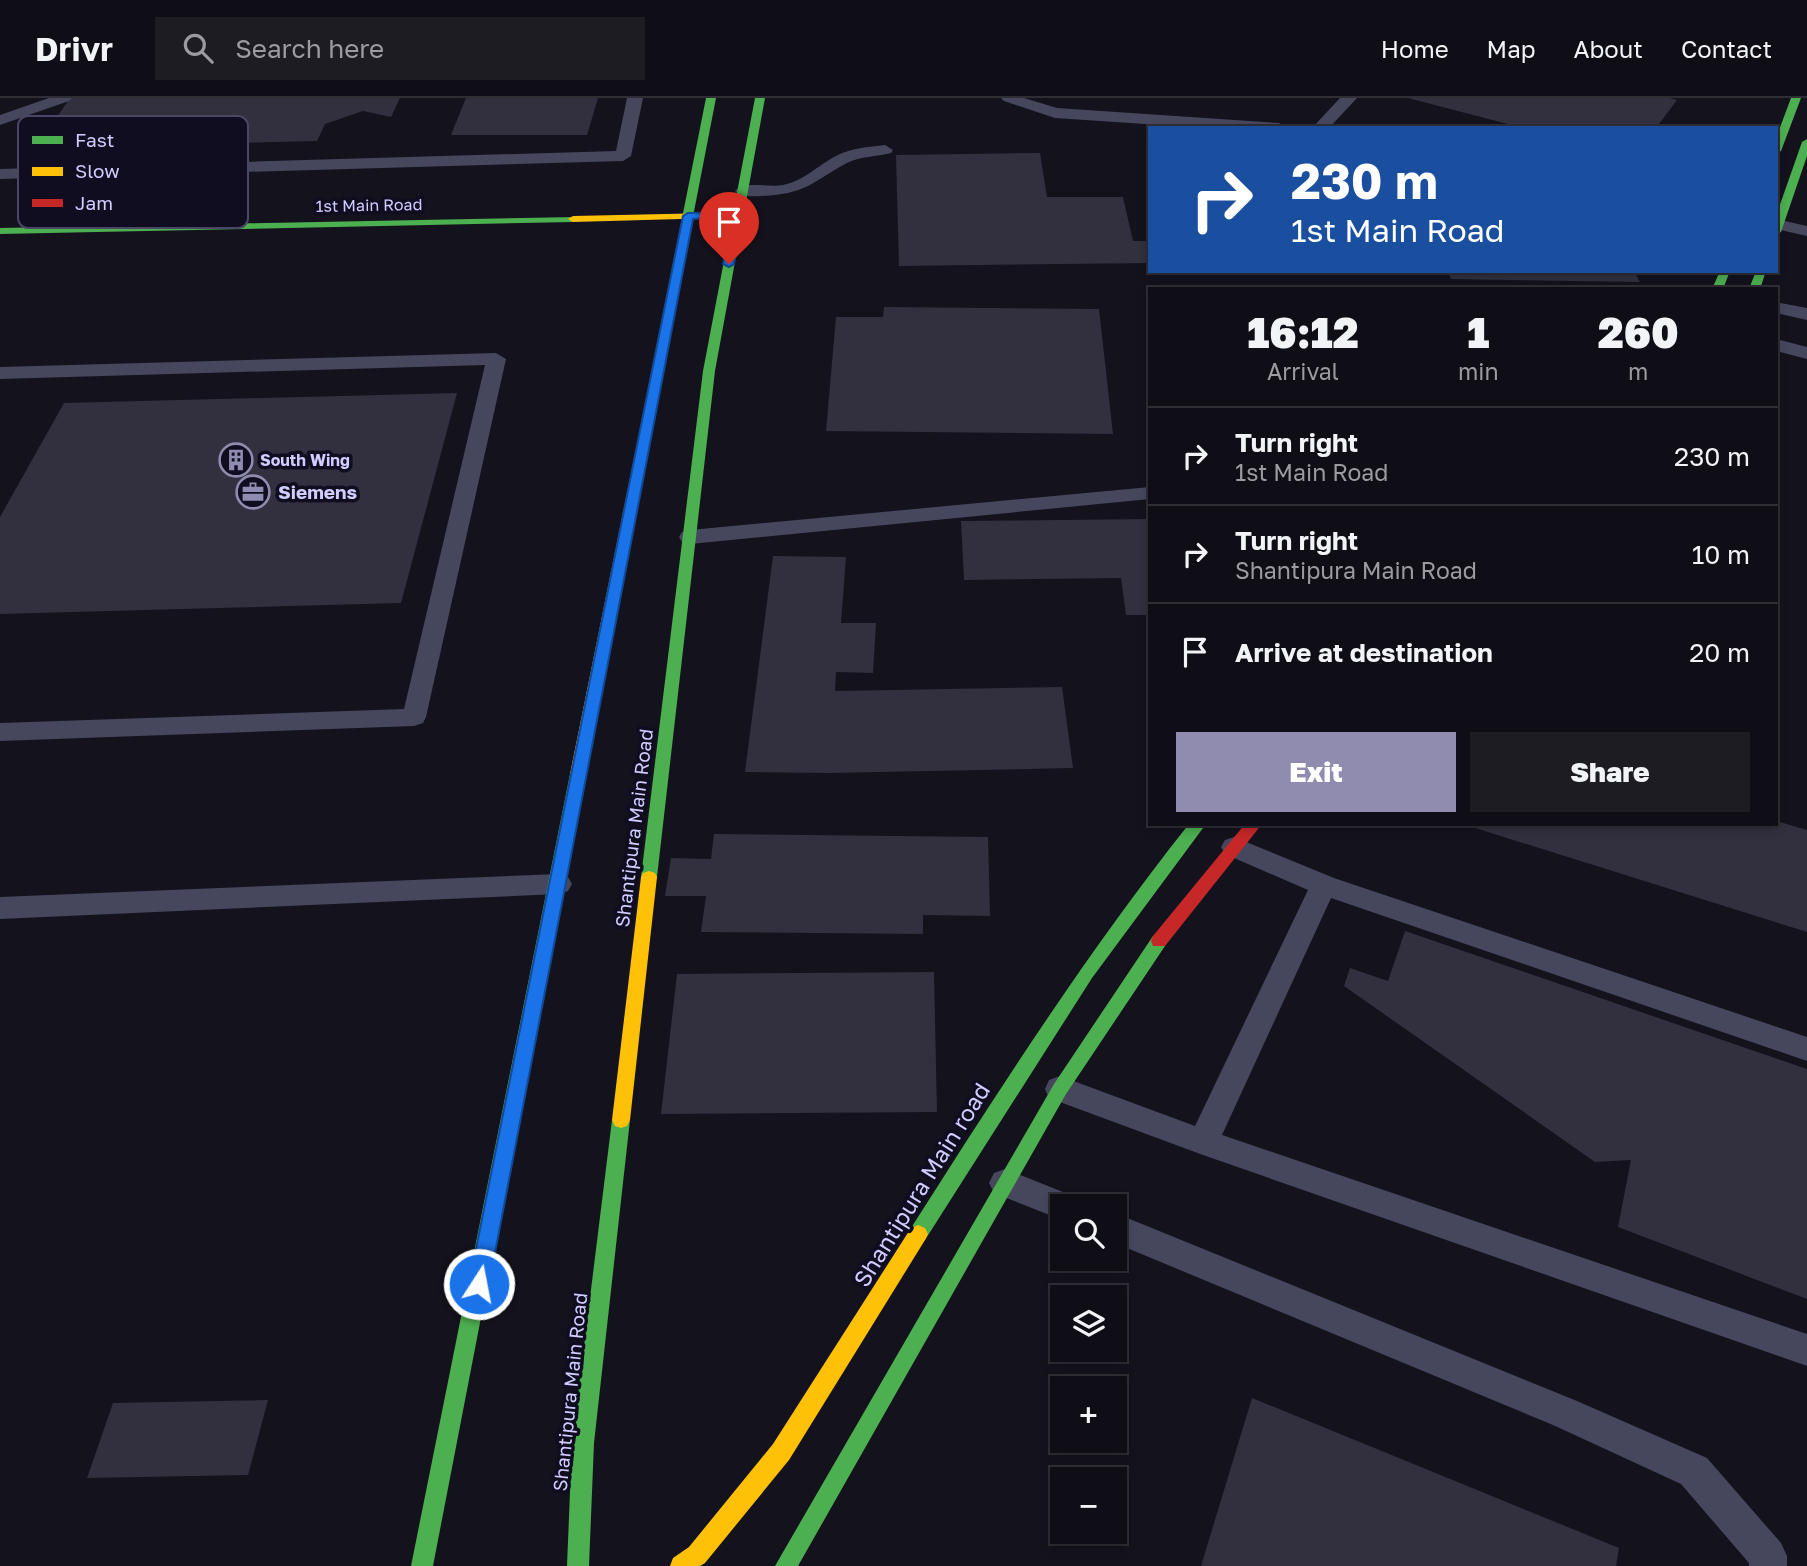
<!DOCTYPE html>
<meta charset="utf-8">
<style>
body{margin:0;font-family:"Golos Text",sans-serif;background:#1d1c23;color:#f1f3f6;height:100vh;display:flex;flex-direction:column;font-size:26px;white-space:nowrap}
*{box-sizing:border-box;margin:0}
p{font-size:23px;color:#9b9ca1}
.icon{flex:none;width:38px;height:38px;fill:none;stroke:currentColor;stroke-width:2;stroke-linecap:round;stroke-linejoin:round}
.map{position:relative;flex:1;overflow:hidden}
.sheet{position:absolute;left:1148px;top:189px;width:630px;height:539px;display:flex;flex-direction:column;background:#0f0e16;border-radius:0px;box-shadow:0 4px 10px #0003,0 0 0 2px #2f2e35}
.sheet>*{flex:none}
.banner{position:absolute;left:1148px;top:28px;width:630px;height:147px;border-radius:0px;box-shadow:0 4px 10px #0003,0 0 0 2px #2f2e35;background:#1a4fa0;color:#fff;overflow:hidden}
.tools{position:absolute;left:1050px;top:1096px;display:grid;gap:14px}
.tools a{display:grid;place-items:center;width:77px;height:77px;border-radius:0px;background:#0f0e16;box-shadow:0 4px 10px #0003,0 0 0 2px #2f2e35;font-size:35px}
.pin{position:absolute;display:grid;place-items:center;width:60px;height:60px;color:#fff;margin:-72px -30px;border-radius:50% 50% 50% 0;rotate:-45deg;box-shadow:0 0 7px #0007}
.pin .icon{rotate:45deg}
.me{position:absolute;width:77px;margin:-38px;rotate:11deg;stroke-linejoin:round;filter:drop-shadow(0 0 5px #0008)}
.turn{display:flex;align-items:center;gap:24px;height:147px;padding:0 28px;font-size:32px}
.turn .icon{width:91px;height:91px;stroke-width:2.5}
.turn b{display:block;font-size:49px;line-height:60px}
.eta{display:flex;justify-content:space-evenly;align-items:center;height:119px;text-align:center}
.eta b{font-size:42px;font-weight:800;line-height:49px}
.primary-button{display:flex;gap:14px;margin-top:auto;padding:14px 28px}
.primary-button a{flex:1;height:80px;border-radius:0px;background:#8f8cb0;color:#fff;font-size:28px;font-weight:800;line-height:80px;text-align:center}
.primary-button a+a{background:#1d1c23;color:#f1f3f6}
ul{padding:0;list-style:none}
li{display:flex;align-items:center;gap:21px;height:98px;padding:0 28px;border-top:2px solid #2f2e35}
li div{flex:1}
li b{display:block;font-size:26px}
li em{font-style:normal}
header{display:flex;align-items:center;gap:42px;box-sizing:border-box;height:98px;padding:0 35px;background:#0f0e16;border-bottom:2px solid #2f2e35}
header strong{font-size:33px}
nav{display:flex;gap:38px;margin-inline-start:auto;font-size:24px}
.search{width:490px;height:63px;background:#1d1c23;display:flex;align-items:center;gap:18px;box-sizing:border-box;padding:0 24px;border-radius:0px;color:#9b9ca1;font-size:26px}
.map>svg:first-child{display:block}
.building{fill:#322f3f}
.lines{fill:none;stroke-linecap:round;stroke-linejoin:round}
.lane{fill:#46465d;fill-rule:evenodd}
.fast{fill:#4caf50;fill-rule:evenodd}
.slow{fill:#ffc107;fill-rule:evenodd}
.jam{fill:#c62828;fill-rule:evenodd}
.route{fill:#1a73e8;stroke:#114b97;stroke-width:2}
.labels{text-anchor:middle;stroke-width:7;stroke-linejoin:round;paint-order:stroke}
.far-street-label{font-size:16px;fill:#d1cdff;stroke:#100d21}
.far-poi-label{font-size:16px;font-weight:bold;fill:#d1cdff;stroke:#100d21;text-anchor:start}
.poi-label{font-size:19px;font-weight:bold;fill:#d1cdff;stroke:#100d21;text-anchor:start}
.street-label{font-size:19px;fill:#d1cdff;stroke:#100d21}
.near-street-label{font-size:23px;fill:#d1cdff;stroke:#100d21}
.key{fill:#100d21;stroke:#4a4764;stroke-width:2}
.key-label{font-size:19px;fill:#d1cdff}
</style>
<header>
<strong>Drivr</strong>
<div class="search"><svg class="icon" aria-label="search" viewBox="0 0 24 24"><circle cx="10" cy="10" r="6"/><path d="M15 15l6 6"/></svg>Search here</div>
<nav><a>Home</a><a>Map</a><a>About</a><a>Contact</a></nav>
</header>
<div class="map">
<svg width="1807" height="1468" viewBox="0 0 1807 1468">
<rect width="100%" height="100%" fill="#14121d"/>
<path class="building" d="M70,0H400L391,19L363,13L325,26L317,43L36,50Z
M466,0H598L587,37H451Z
M1408,0H1670L1677,2L1656,30H1609L1598,27L1596,30H1523Z
M1040,55L1047,99H1123L1133,143H1150V165L899,168L896,57Z
M1448,173H1634L1640,184L1451,181Z
M884,209L1099,211L1113,336L826,333L836,219H883Z
M457,295L401,505L0,516V419L64,305Z
M1150,421V517H1126L1121,480L964,482L961,423Z
M773,458L846,459L841,525H876L873,575L836,574L835,593L1062,589L1073,670L829,675L745,674Z
M1776,723L1807,732V834L1472,729L1473,726H1776Z
M714,736L988,739L990,818L923,817V836L701,834L706,798H665L671,760L711,761Z
M1405,833L1807,971V1201L1618,1129L1631,1062L1595,1064L1344,888L1350,870L1388,883Z
M934,874L937,1014L661,1016L677,876Z
M1252,1300L1619,1450L1616,1468H1201Z
M268,1302L248,1377L87,1380L113,1305Z"/>
<g class="lines">
<path class="lane" d="M49,0H72L69,3L0,27V17Z
M627,0H643L631,58L623,63L0,81V71L616,53Z
M1001,0H1024L1057,10L1279,25L1287,30H1205L1055,20L1004,3Z
M1340,0H1357L1329,30H1312Z
M885,47L893,52L891,55C876,59 861,58 847,65C810,85 807,96 761,98C751,98 741,100 735,93C745,82 768,90 783,87C804,83 818,67 836,58C851,50 868,49 885,47Z
M1776,121L1807,128V138L1776,131Z
M1776,204L1807,210V222L1776,215Z
M1776,241L1807,249V261L1776,253Z
M496,255L506,261L426,619L423,625L414,628L0,643V625L404,611L485,267L0,281V269Z
M1150,389V401L690,446L682,444L679,439L682,434L690,432Z
M1234,739L1334,780L1807,939V963L1331,800L1222,1037L1807,1236V1268L1203,1057L1049,1000L1045,991L1049,982L1060,978L1195,1028L1308,792L1225,756L1221,749L1225,742Z
M558,776L568,779L572,786L568,793L558,796L0,821V799Z
M1005,1071L1073,1098L1078,1108H1062V1122L994,1095L989,1085L994,1075Z
M1115,1115L1577,1303L1707,1360L1781,1445L1787,1458V1468H1749V1465L1681,1386L1553,1327L1115,1145Z"/>
<path class="fast" d="M706,0H716L648,351L642,355L636,351Z
M755,0H765L715,273L657,779L655,783H643L641,779L703,273Z
M1791,0H1801L1781,53L1776,56V40Z
M1807,41V58L1781,134L1776,137V118L1802,44Z
M577,119L578,121L573,124L0,136V130Z
M1720,173H1730L1723,191H1712Z
M1756,173H1766L1760,191H1749Z
M578,671L586,676L433,1468H411L570,676Z
M1189,726H1206L1092,880L925,1142L918,1145L911,1142L908,1136L911,1130C999,992 1087,854 1189,726Z
M1159,836L1165,838L1167,843L1165,848L1066,996L798,1468H775L1054,986L1153,838Z
M621,1014L627,1016L630,1022L594,1345L589,1468H567L572,1345L612,1022L615,1016Z"/>
<path class="slow" d="M712,115L716,116V120L573,124L568,121L573,118Z
M642,347L648,351L586,676L578,681L570,676L636,351Z
M649,773L655,775L657,779L630,1022L627,1028L621,1030L615,1028L612,1022L641,779L643,775Z
M918,1127L925,1130L928,1136L925,1142L789,1362L705,1465L700,1468H670L673,1460L689,1449L773,1346L911,1130Z"/>
<path class="jam" d="M1245,726H1262L1165,848H1153L1151,843L1153,838Z"/>
</g>
<path class="route" d="M738,114L744,117L734,166L729,169L723,166L733,120L693,121L489,1186L486,1193L479,1196L472,1193L469,1186L683,118L688,115Z"/>
<defs>
<symbol id="building-ring" viewBox="-11 -11 22 22"><circle r="9.5" fill="#100d21" stroke="#8f8cb0" stroke-width="1.5"/><path d="M-4-6H4V6H1V3H-1V6H-4ZM-2.5-4.3h1.7v1.8h-1.7ZM.8-4.3h1.7v1.8H.8ZM-2.5-1h1.7V.8h-1.7ZM.8-1h1.7V.8H.8Z" fill="#8f8cb0"/></symbol>
<symbol id="office-ring" viewBox="-11 -11 22 22"><circle r="9.5" fill="#100d21" stroke="#8f8cb0" stroke-width="1.5"/><path d="M-6-3h4V-5.5h4V-3h4V5H-6ZM-1-4.5V-3h2v-1.5ZM-6 0V1H6V0Z" fill="#8f8cb0"/></symbol>
</defs>
<g fill-rule="evenodd">
<use href="#building-ring" x="217" y="343" width="38" height="38"/>
<use href="#office-ring" x="234" y="375" width="38" height="38"/>
</g>
<g class="labels">
<g class="far-street-label">
<text transform="translate(369 107) rotate(-1)" y="6">1st Main Road</text>
</g>
<g class="far-poi-label">
<text x="260" y="368">South Wing</text>
</g>
<g class="poi-label">
<text x="278" y="401">Siemens</text>
</g>
<g class="street-label">
<text transform="translate(634 730) rotate(-83)" y="7">Shantipura Main Road</text>
<text transform="translate(570 1294) rotate(-84)" y="7">Shantipura Main Road</text>
</g>
<g class="near-street-label">
<text transform="translate(922 1087) rotate(-58)" y="8">Shantipura Main road</text>
</g>
</g>
<rect x="18" y="18" width="230" height="112" rx="10" class="key"/>
<rect x="32" y="38" width="31" height="8" fill="#4caf50"/>
<rect x="32" y="69" width="31" height="9" fill="#ffc107"/>
<rect x="32" y="101" width="31" height="8" fill="#c62828"/>
<g class="key-label">
<text x="75" y="49">Fast</text>
<text x="75" y="80">Slow</text>
<text x="75" y="112">Jam</text>
</g>
</svg>
<div class="tools">
<a><svg class="icon" aria-label="search" viewBox="0 0 24 24"><circle cx="10" cy="10" r="6"/><path d="M15 15l6 6"/></svg></a>
<a><svg class="icon" aria-label="layers" viewBox="0 0 24 24"><path d="M12 4l9 5-9 5-9-5zM3 14l9 5 9-5"/></svg></a>
<a>+</a>
<a>−</a>
</div>
<div class="pin" style="left:729px;top:166px;background:#d93025"><svg class="icon" aria-label="arrive" viewBox="0 0 24 24"><path d="M6 21V4h12l-3 4 3 4H6"/></svg></div>
<svg class="me" style="left:479px;top:1186px" viewBox="-20 -20 40 40"><circle r="17" fill="#1a73e8" stroke="#fff" stroke-width="3"/><path d="M0-11L8 9 0 5-8 9z" fill="#fff"/></svg>
<div class="banner">
<div class="turn"><svg class="icon" aria-label="right" viewBox="0 0 24 24"><path d="M7 20v-9h11M14 6l5 5-5 5"/></svg><div><b>230 m</b>1st Main Road</div></div>
</div>
<section class="sheet">
<div class="eta">
<div><b>16:12</b><p>Arrival</p></div>
<div><b>1</b><p>min</p></div>
<div><b>260</b><p>m</p></div>
</div>
<ul>
<li><svg class="icon" aria-label="right" viewBox="0 0 24 24"><path d="M7 20v-9h11M14 6l5 5-5 5"/></svg><div><b>Turn right</b><p>1st Main Road</p></div><em>230 m</em></li>
<li><svg class="icon" aria-label="right" viewBox="0 0 24 24"><path d="M7 20v-9h11M14 6l5 5-5 5"/></svg><div><b>Turn right</b><p>Shantipura Main Road</p></div><em>10 m</em></li>
<li><svg class="icon" aria-label="arrive" viewBox="0 0 24 24"><path d="M6 21V4h12l-3 4 3 4H6"/></svg><div><b>Arrive at destination</b></div><em>20 m</em></li>
</ul>
<div class="primary-button"><a>Exit</a><a>Share</a></div>
</section>
</div>
